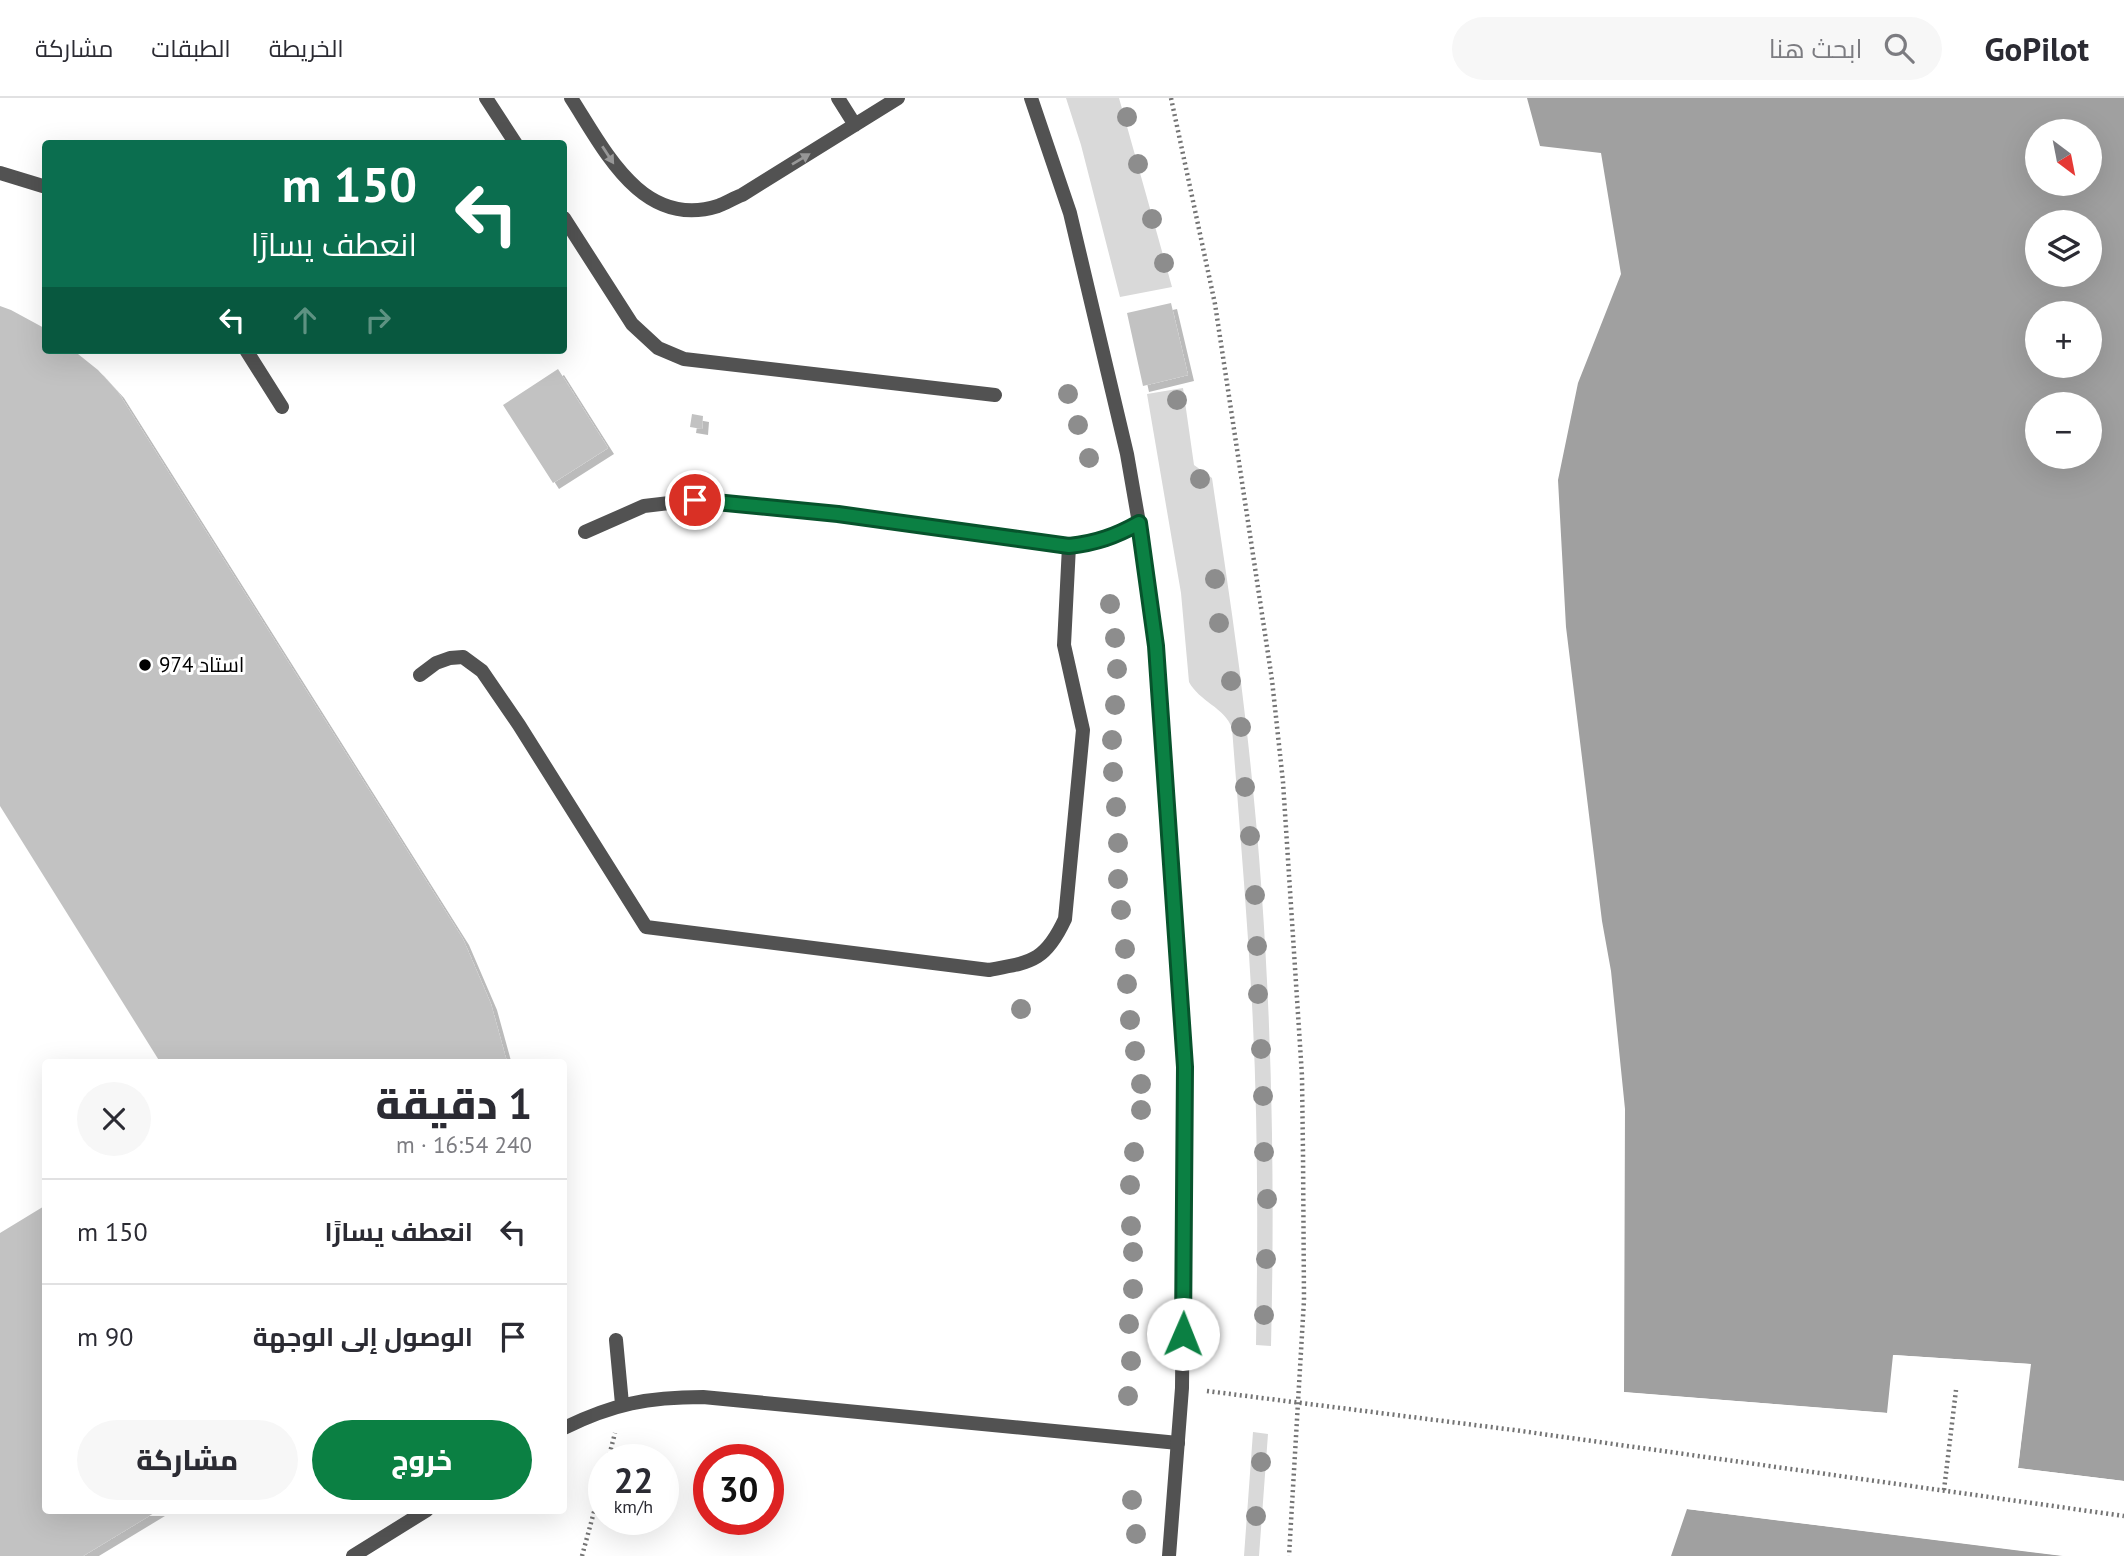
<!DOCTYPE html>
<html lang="ar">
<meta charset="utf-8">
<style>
body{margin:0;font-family:"PT Sans",Cairo,sans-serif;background:#f7f7f7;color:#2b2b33;direction:rtl;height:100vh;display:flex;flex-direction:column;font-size:26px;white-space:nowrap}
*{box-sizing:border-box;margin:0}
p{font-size:23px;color:#7c7c81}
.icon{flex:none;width:38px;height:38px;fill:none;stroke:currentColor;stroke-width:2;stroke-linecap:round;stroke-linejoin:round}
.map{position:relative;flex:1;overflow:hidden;direction:ltr}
.side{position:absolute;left:42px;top:961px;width:525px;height:455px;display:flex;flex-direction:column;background:#fff;border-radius:7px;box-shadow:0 7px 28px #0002;direction:rtl}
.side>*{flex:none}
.guide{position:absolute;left:42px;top:42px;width:525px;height:214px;border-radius:7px;box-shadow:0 7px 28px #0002;direction:rtl;background:#0b6e4f;color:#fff;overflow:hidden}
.needle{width:46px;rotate:148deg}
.tools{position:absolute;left:2025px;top:21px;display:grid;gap:14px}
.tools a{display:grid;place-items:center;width:77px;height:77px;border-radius:50%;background:#fff;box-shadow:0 7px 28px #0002;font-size:35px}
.speed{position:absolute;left:588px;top:1346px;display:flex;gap:14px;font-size:35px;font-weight:700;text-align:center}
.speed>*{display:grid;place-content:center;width:91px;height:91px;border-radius:50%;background:#fff;box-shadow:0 7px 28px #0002;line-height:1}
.speed small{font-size:18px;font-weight:400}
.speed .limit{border:10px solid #d22;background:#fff;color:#111}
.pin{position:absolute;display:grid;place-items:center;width:60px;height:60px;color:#fff;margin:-30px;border:4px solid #fff;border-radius:50%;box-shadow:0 2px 7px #0007}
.me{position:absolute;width:77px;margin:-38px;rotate:1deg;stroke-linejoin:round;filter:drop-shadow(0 0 5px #0008)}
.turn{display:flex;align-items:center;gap:24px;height:147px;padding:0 35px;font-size:32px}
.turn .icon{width:91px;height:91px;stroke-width:2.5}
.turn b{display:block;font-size:49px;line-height:60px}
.lanes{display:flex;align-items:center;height:66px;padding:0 35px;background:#0003;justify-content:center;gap:35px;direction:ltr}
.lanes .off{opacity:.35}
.round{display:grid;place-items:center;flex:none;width:74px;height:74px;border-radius:37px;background:#f7f7f7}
.headline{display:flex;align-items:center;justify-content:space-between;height:119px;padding:0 35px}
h1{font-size:42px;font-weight:800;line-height:52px}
.button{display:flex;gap:14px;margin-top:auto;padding:14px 35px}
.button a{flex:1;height:80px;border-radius:42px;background:#0b8043;color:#fff;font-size:28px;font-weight:800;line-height:80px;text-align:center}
.button a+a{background:#f7f7f7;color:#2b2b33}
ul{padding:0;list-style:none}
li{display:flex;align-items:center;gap:21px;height:105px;padding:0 35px;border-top:2px solid #e1e1e2}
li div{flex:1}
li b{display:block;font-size:26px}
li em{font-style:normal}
header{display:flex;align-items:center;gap:42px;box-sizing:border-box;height:98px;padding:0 35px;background:#fff;border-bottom:2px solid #e1e1e2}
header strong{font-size:33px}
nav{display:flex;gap:38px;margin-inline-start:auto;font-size:24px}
.search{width:490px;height:63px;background:#f7f7f7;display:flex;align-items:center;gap:18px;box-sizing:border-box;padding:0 24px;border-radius:38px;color:#7c7c81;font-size:26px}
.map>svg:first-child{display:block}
.green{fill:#d9d9d9}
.water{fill:#a0a0a0;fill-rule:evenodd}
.pier{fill:#fff}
.building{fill:#c2c2c2;filter:url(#shadow)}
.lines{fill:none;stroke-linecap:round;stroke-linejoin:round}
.path{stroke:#747474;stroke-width:4.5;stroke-dasharray:2 3.5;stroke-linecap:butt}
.service{stroke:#525252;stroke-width:14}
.minor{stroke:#525252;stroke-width:14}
.tree{fill:#8d8d8d}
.oneway{fill:#979797}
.route-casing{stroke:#07532c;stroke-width:18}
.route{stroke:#0b8043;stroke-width:12}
.poi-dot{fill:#000;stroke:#fff;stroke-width:2.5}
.labels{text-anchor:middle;stroke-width:6;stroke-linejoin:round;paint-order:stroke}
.poi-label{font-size:21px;fill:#000;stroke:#fff;text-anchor:start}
</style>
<header>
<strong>GoPilot</strong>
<div class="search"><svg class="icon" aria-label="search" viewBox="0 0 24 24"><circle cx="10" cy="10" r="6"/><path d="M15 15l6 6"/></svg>ابحث هنا</div>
<nav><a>الخريطة</a><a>الطبقات</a><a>مشاركة</a></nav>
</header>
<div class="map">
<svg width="2124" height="1458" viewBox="0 0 2124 1458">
<defs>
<filter id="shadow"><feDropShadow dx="6" dy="6" stdDeviation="0" flood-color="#0004"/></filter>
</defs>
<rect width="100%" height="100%" fill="#fff"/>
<path class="green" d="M1066,0H1119L1172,189L1120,199L1081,47Z
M1183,290L1194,367L1212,380C1224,462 1237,544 1246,626C1270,832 1276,1041 1271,1248L1256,1247C1258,1133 1258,1020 1252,906C1247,814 1239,722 1232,630C1225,610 1199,603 1189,584L1181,495L1147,296Z
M1253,1334L1268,1336L1259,1458H1244Z"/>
<path class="water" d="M1527,0H2124V1383L2018,1370L2030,1266L1894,1257L1888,1315L1624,1294L1625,1011L1611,873L1602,823L1566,529L1558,382L1578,285L1621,176L1601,55L1540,48ZM2037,33H2090V86H2037ZM2037,124H2090V177H2037ZM2037,215H2090V268H2037ZM2037,306H2090V359H2037Z
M1687,1411L2063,1458H1671Z"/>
<path class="pier" d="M1893,1257L2031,1266L2018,1370L2124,1383V1386L2015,1372L2027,1269L1897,1261L1891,1316L1888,1319L1624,1297L1621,1294L1887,1315Z
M1688,1408L2063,1455L2066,1458L1687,1411Z"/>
<path class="building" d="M1171,205L1188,277L1143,288L1127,215Z
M0,208L11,212L46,231V252H73L98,272L118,294L463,841L491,906L507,964H160L0,708Z
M558,271L608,350L553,385L503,307Z
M692,316L703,318L702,331L690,329Z
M46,1107V1412H159L83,1458H0V1135Z"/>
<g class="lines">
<path class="path" d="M1171,0L1215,206L1272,582L1283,684L1302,978L1303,1056L1304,1202L1289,1458
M1207,1293L1514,1332L2124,1418
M608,1362L615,1335
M1944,1392L1956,1292
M582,1458L604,1377"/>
<path class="service" d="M571,0C604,51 642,132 718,108C726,105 734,100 742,97L898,0
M838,0L855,27
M0,75L46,89
M246,252L282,309
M585,434L644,408L695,402L838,416L1069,448C1096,445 1116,438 1139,425
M420,577L436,565L450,560L463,559L482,573L519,627L646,829L989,872C1031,864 1045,864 1065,821L1083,632L1064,547L1069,448
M616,1242L622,1306
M564,1330C613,1306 648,1299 703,1299L1178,1345
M353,1458L427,1412"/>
<path class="minor" d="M486,0L516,46
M1031,0L1070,115L1127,356L1139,425L1156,548L1185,969L1182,1290L1169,1458
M564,120L632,226L658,250L684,261L995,297"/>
</g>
<g class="tree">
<circle cx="1127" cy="19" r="10"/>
<circle cx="1138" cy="66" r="10"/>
<circle cx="1152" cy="121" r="10"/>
<circle cx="1164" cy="165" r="10"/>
<circle cx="1068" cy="296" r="10"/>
<circle cx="1177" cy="302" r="10"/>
<circle cx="1078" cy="327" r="10"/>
<circle cx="1089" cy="360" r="10"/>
<circle cx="1200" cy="381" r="10"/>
<circle cx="1215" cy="481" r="10"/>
<circle cx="1110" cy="506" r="10"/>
<circle cx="1219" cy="525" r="10"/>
<circle cx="1115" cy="540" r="10"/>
<circle cx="1117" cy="571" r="10"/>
<circle cx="1231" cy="583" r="10"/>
<circle cx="1115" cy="607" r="10"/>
<circle cx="1241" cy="629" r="10"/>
<circle cx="1112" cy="642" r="10"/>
<circle cx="1113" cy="674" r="10"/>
<circle cx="1245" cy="689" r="10"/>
<circle cx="1116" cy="709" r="10"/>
<circle cx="1250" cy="738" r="10"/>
<circle cx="1118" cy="745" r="10"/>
<circle cx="1118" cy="781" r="10"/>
<circle cx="1255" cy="797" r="10"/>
<circle cx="1121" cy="812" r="10"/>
<circle cx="1257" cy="848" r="10"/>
<circle cx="1125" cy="851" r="10"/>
<circle cx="1127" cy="886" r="10"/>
<circle cx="1258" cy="896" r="10"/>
<circle cx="1021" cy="911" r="10"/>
<circle cx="1130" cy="922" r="10"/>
<circle cx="1261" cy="951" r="10"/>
<circle cx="1135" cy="953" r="10"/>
<circle cx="1141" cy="986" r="10"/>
<circle cx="1263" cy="998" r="10"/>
<circle cx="1141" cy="1012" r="10"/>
<circle cx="1134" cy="1054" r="10"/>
<circle cx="1264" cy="1054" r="10"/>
<circle cx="1130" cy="1087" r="10"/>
<circle cx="1267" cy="1101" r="10"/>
<circle cx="1131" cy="1128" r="10"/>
<circle cx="1133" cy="1154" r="10"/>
<circle cx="1266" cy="1161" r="10"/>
<circle cx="1133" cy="1191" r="10"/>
<circle cx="1264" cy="1217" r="10"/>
<circle cx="1129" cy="1226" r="10"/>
<circle cx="1131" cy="1263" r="10"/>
<circle cx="1128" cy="1298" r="10"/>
<circle cx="1261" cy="1364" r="10"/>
<circle cx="1132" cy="1402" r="10"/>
<circle cx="1256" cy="1418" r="10"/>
<circle cx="1136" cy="1436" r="10"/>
</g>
<defs><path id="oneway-solid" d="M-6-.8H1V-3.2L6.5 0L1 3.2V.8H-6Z" transform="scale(1.75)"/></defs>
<g class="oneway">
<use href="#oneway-solid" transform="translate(608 57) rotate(57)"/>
<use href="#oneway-solid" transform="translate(801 61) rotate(-31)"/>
</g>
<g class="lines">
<defs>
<path id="route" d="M695,402L838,416L1069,448C1096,445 1116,438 1139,425L1156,548L1185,969L1183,1236"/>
</defs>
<use href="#route" class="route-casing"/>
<use href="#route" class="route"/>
</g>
<circle class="poi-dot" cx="145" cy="567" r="7"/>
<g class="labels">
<g class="poi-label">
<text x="159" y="574">استاد 974</text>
</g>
</g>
</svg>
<div class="tools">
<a><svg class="needle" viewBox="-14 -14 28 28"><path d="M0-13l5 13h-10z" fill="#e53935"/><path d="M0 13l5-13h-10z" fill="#7c7c81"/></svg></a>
<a><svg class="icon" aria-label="layers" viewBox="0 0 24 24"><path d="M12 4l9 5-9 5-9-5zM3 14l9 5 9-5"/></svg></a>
<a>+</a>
<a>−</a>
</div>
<div class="speed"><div>22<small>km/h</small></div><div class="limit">30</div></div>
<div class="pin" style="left:695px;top:402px;background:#d93025"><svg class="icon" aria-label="arrive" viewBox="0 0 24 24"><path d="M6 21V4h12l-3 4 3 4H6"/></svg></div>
<svg class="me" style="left:1183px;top:1236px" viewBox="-20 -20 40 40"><circle r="19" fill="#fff"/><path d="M0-13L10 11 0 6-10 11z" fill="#0b8043"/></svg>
<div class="guide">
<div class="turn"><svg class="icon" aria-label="left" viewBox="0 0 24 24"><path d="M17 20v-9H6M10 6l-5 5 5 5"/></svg><div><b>150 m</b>انعطف يسارًا</div></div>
<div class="lanes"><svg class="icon" aria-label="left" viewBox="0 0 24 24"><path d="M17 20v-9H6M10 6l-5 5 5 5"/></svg><svg class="icon off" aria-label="ahead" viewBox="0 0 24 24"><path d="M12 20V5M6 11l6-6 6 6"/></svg><svg class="icon off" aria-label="right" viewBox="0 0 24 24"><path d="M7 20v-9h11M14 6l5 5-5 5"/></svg></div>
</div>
<section class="side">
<div class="headline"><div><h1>1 دقيقة</h1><p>240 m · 16:54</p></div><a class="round"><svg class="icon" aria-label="close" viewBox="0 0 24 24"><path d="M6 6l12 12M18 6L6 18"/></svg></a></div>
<ul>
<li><svg class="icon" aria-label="left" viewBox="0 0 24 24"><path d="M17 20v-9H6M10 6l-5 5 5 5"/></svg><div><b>انعطف يسارًا</b></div><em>150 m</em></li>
<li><svg class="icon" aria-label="arrive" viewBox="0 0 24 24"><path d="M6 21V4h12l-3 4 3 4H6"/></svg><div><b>الوصول إلى الوجهة</b></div><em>90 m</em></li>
</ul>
<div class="button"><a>خروج</a><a>مشاركة</a></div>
</section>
</div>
